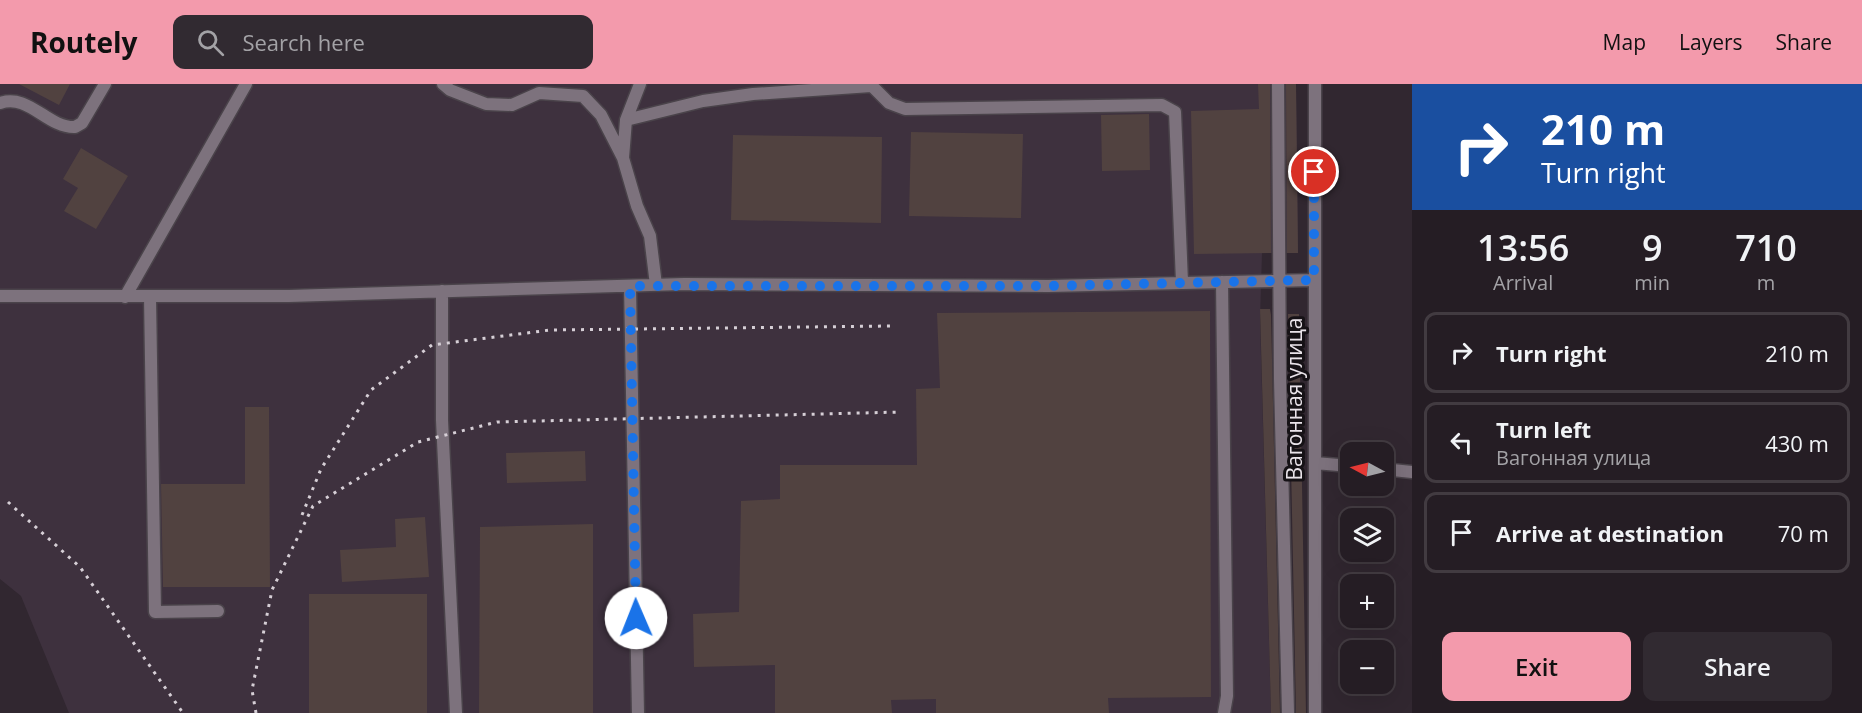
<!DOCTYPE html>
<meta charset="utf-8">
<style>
body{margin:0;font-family:"Open Sans",sans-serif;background:#312a31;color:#f1f3f6;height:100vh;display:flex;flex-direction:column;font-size:22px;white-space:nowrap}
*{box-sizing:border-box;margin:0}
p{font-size:20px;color:#a3a2a6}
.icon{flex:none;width:33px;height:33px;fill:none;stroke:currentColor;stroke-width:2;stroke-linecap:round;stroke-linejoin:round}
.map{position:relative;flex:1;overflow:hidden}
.details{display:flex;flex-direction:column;background:#251d24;width:450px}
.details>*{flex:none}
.guide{background:#1a4fa0;color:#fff;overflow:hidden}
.needle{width:39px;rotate:277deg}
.controls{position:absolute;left:1340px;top:358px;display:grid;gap:12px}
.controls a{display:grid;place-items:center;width:54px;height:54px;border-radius:12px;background:#251d24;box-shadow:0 6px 24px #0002,0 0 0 2px #423b41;font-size:30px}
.pin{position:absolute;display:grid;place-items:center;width:51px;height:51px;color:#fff;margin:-26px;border:3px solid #fff;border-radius:50%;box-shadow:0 2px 6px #0007}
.me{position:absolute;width:66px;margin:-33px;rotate:359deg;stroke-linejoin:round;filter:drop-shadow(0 0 4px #0008)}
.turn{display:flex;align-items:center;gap:21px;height:126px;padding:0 30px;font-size:27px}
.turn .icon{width:78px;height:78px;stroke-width:2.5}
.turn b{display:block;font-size:42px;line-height:51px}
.eta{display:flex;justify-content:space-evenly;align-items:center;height:102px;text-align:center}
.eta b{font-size:36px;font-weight:600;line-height:42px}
.cta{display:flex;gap:12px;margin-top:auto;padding:12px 30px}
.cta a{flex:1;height:69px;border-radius:12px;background:#f39aac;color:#111;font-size:24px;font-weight:600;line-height:69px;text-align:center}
.cta a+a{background:#312a31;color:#f1f3f6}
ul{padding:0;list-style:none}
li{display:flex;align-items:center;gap:18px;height:81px;margin:0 12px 9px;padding:0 18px;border:3px solid #423b41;border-radius:12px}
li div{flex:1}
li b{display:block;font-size:22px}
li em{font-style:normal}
header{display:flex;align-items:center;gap:36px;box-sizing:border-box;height:84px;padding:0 30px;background:#f39aac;color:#111}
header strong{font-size:28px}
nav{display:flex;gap:33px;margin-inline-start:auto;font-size:21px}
.search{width:420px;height:54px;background:#312a31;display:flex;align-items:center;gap:15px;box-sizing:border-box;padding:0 21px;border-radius:12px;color:#a3a2a6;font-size:22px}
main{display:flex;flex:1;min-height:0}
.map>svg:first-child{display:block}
.built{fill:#3e313e}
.building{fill:#514240}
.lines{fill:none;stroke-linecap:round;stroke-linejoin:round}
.minor-casing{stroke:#4a434a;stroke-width:15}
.minor{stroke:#7d727d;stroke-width:12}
.rail{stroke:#d6cfd6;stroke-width:3;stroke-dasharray:3 6;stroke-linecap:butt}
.route{stroke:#1a73e8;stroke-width:10;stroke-dasharray:0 18}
.labels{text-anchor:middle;stroke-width:6;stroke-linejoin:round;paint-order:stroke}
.street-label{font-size:21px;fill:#eae4ea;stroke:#161216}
</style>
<header>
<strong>Routely</strong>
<div class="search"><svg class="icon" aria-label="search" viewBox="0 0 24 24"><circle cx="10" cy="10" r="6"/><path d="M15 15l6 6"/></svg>Search here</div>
<nav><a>Map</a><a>Layers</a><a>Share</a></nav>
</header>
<main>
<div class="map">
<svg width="1412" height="629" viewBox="0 0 1412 629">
<rect width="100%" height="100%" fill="#312730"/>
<path class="built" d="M0,0H1296L1298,169H1262L1260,236L1271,629H69L21,512L0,495Z"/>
<path class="building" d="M19,0H70L59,21Z
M1258,0H1270L1271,169L1194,170L1191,27L1259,25Z
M1286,0H1296L1298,169H1287Z
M1149,30L1150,86L1102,87L1101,31Z
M911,48L1023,50L1021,134L909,132Z
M733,51L882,53L881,139L731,136Z
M81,64L128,92L96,145L64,127L78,104L63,95Z
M1260,225H1270L1271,231L1280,629H1271Z
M1210,227L1211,613L1108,614L1109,629H936V615L891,616L892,629H775V581L694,583L693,530L739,528L741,417L780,415V381H917L916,305L940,304L937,229Z
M1288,230H1299L1306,629H1296Z
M245,323H269L270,503H163L161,400H245Z
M585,367L586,397L507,399L506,369Z
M425,433L429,493L342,498L340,466L396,463L395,435Z
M593,440V629H479L480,443Z
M309,510H427V629H309Z"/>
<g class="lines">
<defs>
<path id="minor" d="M443,0L450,6L486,20L512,21L539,9L583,12L601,31L623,74
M640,0L626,36L623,74L637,122L650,152L656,201
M870,0L889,19L905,25L1162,21L1175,28L1182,198
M1278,0L1280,295L1288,629
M1315,0V629
M0,19C29,9 47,44 75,43L82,39L105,0
M626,36L703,17L753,10L871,2
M1222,198L1227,612L1224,629
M630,202L638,629
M442,207V336L456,629
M0,212H289L684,200L1048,202L1314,196
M125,213L246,0
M150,213L155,528L218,527
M1315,379L1350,382
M1383,385L1412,388"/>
</defs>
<use href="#minor" class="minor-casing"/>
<use href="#minor" class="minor"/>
<path class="rail" d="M8,418L80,483L183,629
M302,431L321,385L371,306L432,261L550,246L890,242
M256,629L252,606L272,506L313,422L418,358L497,338L901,328"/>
</g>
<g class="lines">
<path class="route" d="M636,534L630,202H1048L1314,196V88"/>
</g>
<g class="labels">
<g class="street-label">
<text transform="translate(1295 315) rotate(-90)" y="7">Вагонная улица</text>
</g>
</g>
</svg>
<div class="controls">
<a><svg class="needle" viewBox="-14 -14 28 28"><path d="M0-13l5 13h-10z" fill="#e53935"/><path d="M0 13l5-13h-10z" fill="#a3a2a6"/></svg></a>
<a><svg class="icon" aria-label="layers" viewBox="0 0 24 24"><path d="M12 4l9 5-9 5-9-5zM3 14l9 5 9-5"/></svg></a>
<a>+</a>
<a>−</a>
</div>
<div class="pin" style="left:1314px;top:88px;background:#d93025"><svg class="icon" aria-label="arrive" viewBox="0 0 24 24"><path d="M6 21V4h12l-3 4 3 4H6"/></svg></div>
<svg class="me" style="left:636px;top:534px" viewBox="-20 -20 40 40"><circle r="19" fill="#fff"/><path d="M0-13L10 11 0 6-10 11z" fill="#1a73e8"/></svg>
</div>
<section class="details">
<div class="guide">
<div class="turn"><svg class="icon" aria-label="right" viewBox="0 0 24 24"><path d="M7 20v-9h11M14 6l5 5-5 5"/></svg><div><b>210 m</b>Turn right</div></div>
</div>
<div class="eta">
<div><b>13:56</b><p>Arrival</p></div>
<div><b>9</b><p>min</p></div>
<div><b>710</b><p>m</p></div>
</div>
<ul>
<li><svg class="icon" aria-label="right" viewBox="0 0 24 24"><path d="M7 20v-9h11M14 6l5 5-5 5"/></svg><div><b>Turn right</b></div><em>210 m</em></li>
<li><svg class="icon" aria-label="left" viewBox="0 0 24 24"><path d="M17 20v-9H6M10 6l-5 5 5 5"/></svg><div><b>Turn left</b><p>Вагонная улица</p></div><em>430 m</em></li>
<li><svg class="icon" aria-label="arrive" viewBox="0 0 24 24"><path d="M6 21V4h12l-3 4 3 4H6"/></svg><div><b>Arrive at destination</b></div><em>70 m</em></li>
</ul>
<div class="cta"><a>Exit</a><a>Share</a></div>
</section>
</main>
